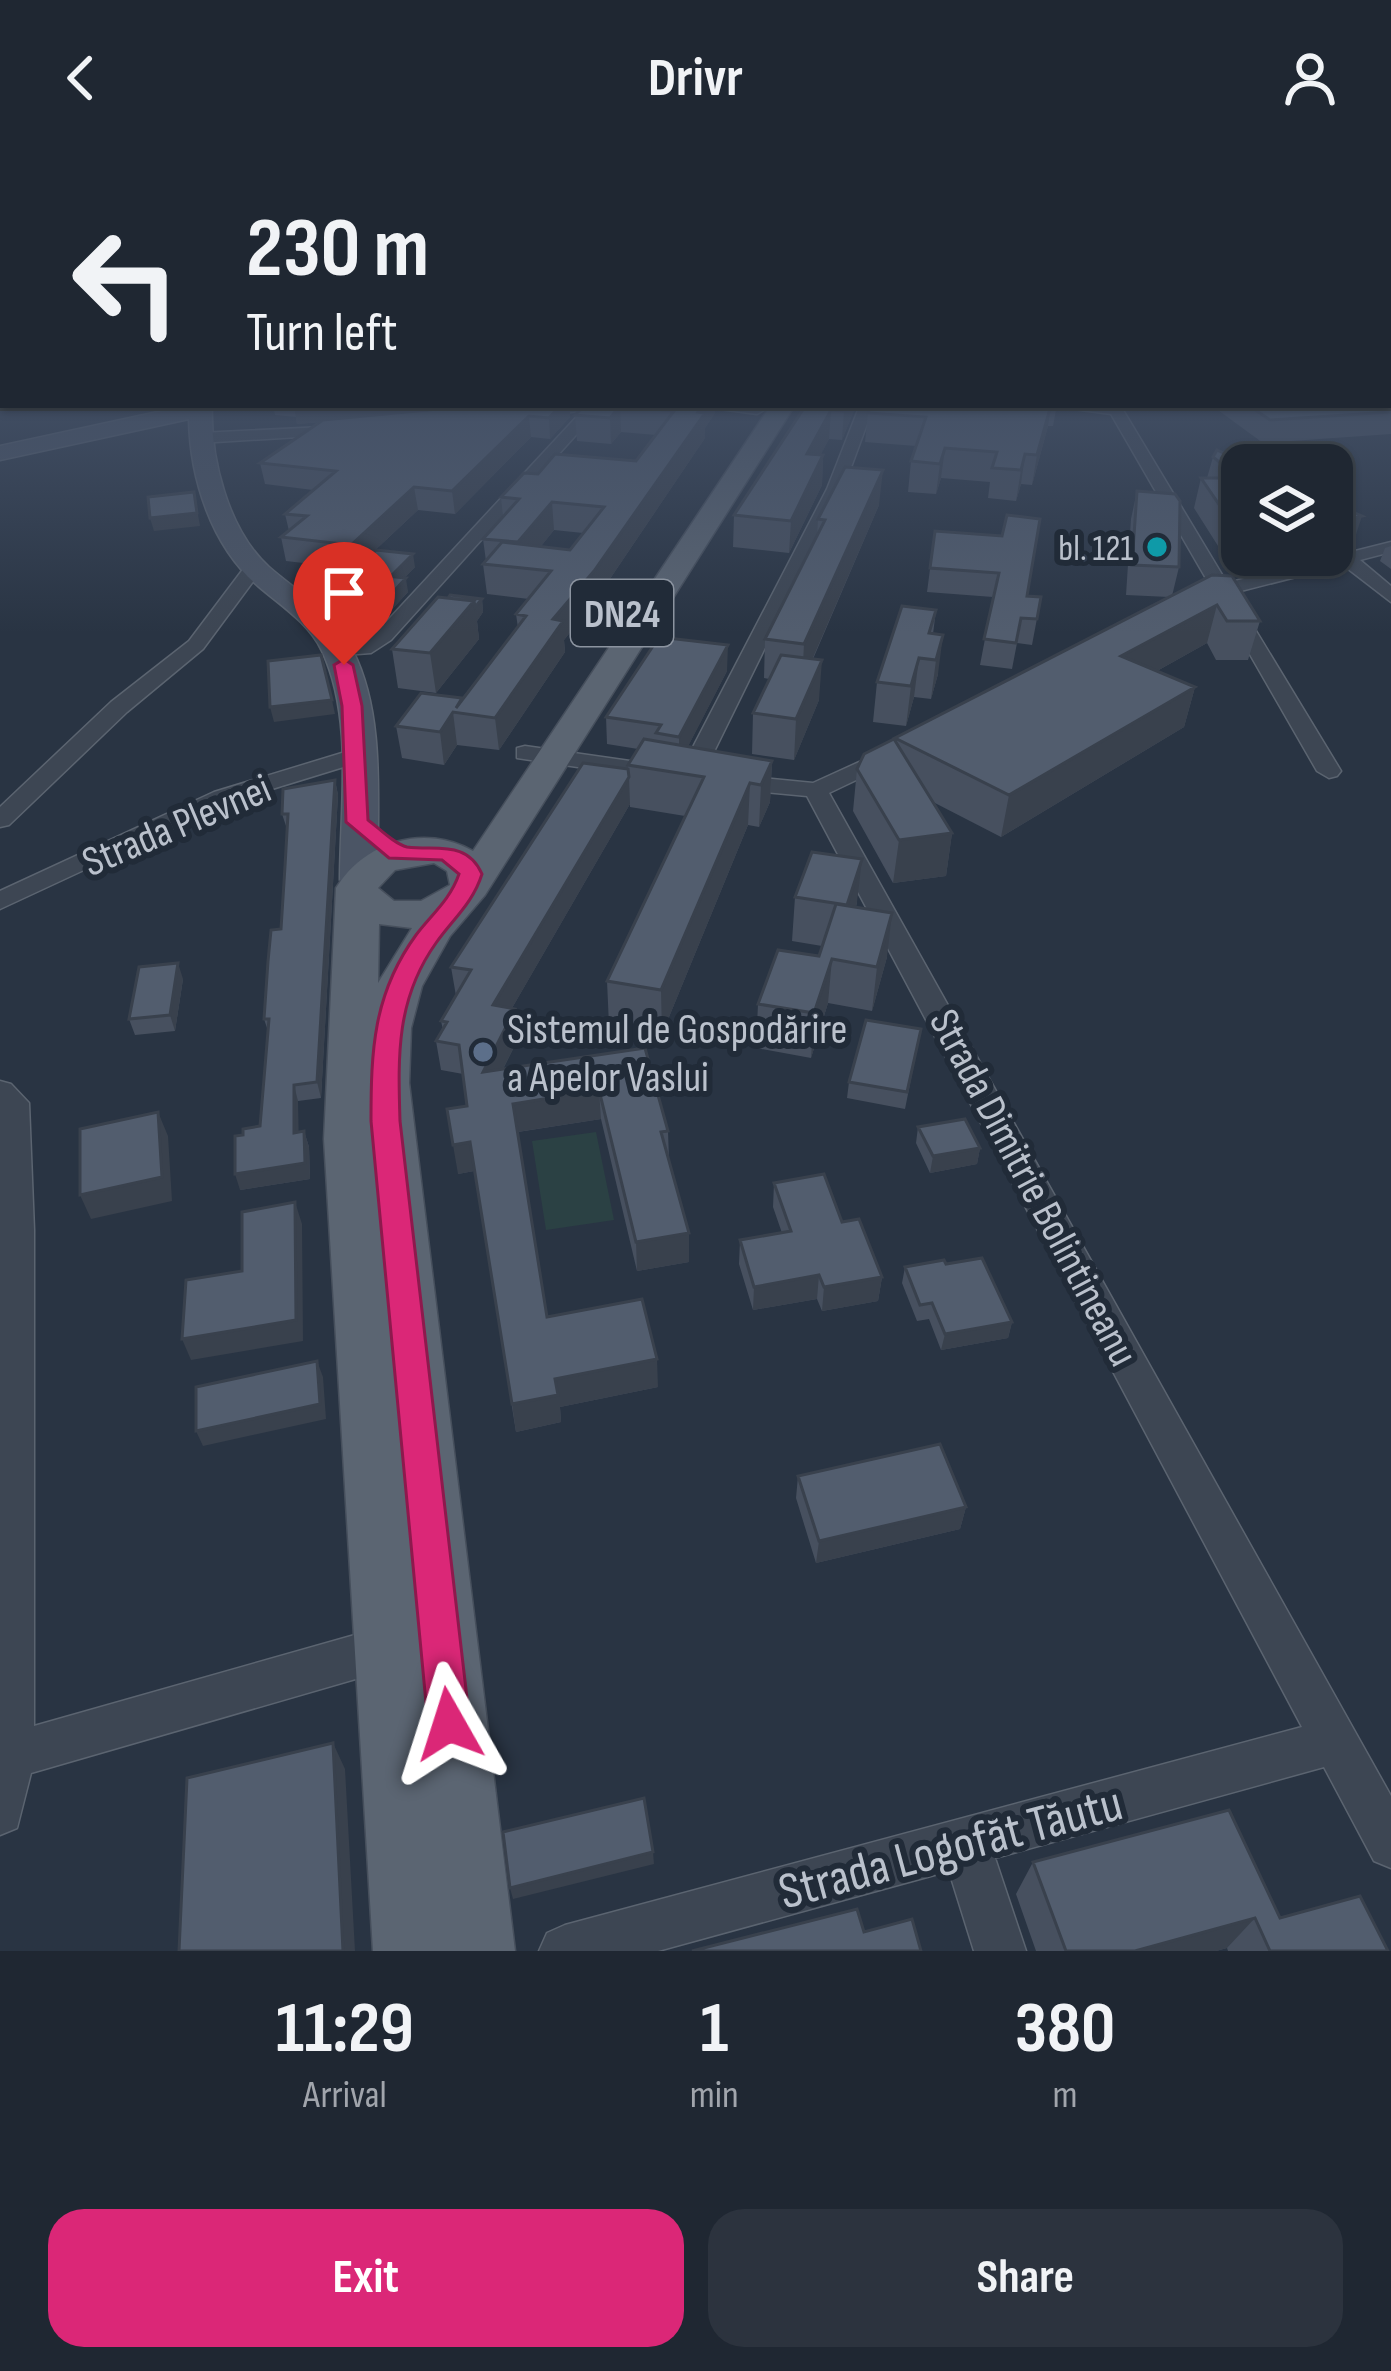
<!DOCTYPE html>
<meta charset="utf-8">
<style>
body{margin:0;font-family:"Sofia Sans Condensed",sans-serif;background:#2c333e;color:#f1f3f6;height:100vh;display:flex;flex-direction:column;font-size:45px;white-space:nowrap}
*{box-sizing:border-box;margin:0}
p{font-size:39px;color:#a1a5ac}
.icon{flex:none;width:66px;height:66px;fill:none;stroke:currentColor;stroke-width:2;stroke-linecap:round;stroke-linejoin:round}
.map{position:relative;height:1795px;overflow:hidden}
.side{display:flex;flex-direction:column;background:#1f2732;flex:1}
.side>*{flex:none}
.hud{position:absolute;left:0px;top:0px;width:1392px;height:252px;box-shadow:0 3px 9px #0004,0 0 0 3px #3c444d;background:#1f2732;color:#f1f3f6;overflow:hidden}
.tools{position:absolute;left:1221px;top:288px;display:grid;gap:24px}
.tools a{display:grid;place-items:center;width:132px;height:132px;border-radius:24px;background:#1f2732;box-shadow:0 3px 9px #0004,0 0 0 3px #3c444d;font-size:60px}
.pin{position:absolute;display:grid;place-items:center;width:102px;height:102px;color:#fff;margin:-123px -51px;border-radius:50% 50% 50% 0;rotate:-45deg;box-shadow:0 0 12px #0007}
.pin .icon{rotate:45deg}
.me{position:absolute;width:132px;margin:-66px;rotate:354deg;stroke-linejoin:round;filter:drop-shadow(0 0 9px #0008)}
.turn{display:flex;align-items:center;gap:42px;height:252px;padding:0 48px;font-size:54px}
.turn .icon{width:156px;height:156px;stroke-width:2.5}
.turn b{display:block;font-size:84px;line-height:102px}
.eta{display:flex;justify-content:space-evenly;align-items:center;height:204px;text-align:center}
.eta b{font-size:72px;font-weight:700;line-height:84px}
.cta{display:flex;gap:24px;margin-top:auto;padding:24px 48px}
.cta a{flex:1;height:138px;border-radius:36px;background:#db2777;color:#fff;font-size:48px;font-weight:700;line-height:138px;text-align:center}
.cta a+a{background:#2c333e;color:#f1f3f6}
header{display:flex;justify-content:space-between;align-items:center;height:156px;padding:0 48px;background:#1f2732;font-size:54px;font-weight:700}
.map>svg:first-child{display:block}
.green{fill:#2b4144}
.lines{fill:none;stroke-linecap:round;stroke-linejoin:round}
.street-casing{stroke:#5b6470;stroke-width:3}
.secondary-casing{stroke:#5b6470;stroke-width:3}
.primary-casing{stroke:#464f5c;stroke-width:3}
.street{fill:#3d4653;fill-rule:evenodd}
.secondary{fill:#4b5565;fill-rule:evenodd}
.primary{fill:#5b6572;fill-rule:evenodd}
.wall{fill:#47505f;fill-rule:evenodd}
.shaded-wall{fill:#39414d}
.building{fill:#525d6e;stroke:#39414d;stroke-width:3}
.route{fill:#db2777;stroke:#8e194d;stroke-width:3}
.culture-dot{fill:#0f9aa8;stroke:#212b38;stroke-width:4.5}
.service-dot{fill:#5c6f8a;stroke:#212b38;stroke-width:4.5}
.labels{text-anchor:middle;stroke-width:12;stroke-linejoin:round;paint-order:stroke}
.far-poi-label{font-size:36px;fill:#bac1cc;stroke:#212b38;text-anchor:end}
.shield{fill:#212b38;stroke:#8c94a0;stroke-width:3}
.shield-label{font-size:39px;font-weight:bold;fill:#bac1cc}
.street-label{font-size:42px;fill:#bac1cc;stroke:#212b38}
.poi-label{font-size:42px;fill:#bac1cc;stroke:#212b38;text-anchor:start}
.near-street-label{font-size:51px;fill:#bac1cc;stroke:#212b38}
</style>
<header><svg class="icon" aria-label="back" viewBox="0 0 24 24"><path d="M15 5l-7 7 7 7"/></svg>Drivr<svg class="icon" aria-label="person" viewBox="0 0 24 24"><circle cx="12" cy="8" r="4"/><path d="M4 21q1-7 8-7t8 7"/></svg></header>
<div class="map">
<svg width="1391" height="1795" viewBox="0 0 1391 1795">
<rect width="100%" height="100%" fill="#293443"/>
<path class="green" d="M596,976L614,1064L546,1074L532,985Z"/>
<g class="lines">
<defs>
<path id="street" d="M554,249H603L391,484L371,497L332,500V492L359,488L377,476L582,255L529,260L522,256Z
M689,249H750L764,254L757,258Z
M860,249H874L843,333L702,620L690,627L682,625L678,620L827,333Z
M1043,249H1120L1227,427L1391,386V396L1360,404L1391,430V446L1343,409L1233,437L1341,615L1337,620L1329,622L1317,615L1217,441L1199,446L1189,440L1211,431L1111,258Z
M344,270L349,272V278L200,287L192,282L200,277Z
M247,408L263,412L203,493L127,556L9,669L0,671V651L111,546L189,485Z
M525,590L665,610L677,617L665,624L517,602V592Z
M890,592L898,594V604L829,637L1391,1640V1712L1374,1705L1324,1611L995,1702L1026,1795H974L949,1715L658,1795H539L547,1777L565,1769L1302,1571L807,640L731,633L719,626L731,619L813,627Z
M355,593L366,600L363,605L230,646L0,753V735L214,636Z
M0,925L11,928L29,947L34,1074V1570L390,1469L406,1475L412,1491L406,1507L390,1513L31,1617L17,1672L0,1679Z"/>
<path id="secondary" d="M190,249H212C210,302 228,374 269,411C299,437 335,458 353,495C387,563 376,651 378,724L373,732H345L340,724C340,651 354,563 322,495C309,467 280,449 258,430C211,390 190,322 189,263L0,304V290Z"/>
<path id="primary" d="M771,249H795L485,739L450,780L422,830L411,872L409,927L515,1795H373L324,983L336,732C364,686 424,667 473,695ZM434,707L447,715L450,729L421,745H394L378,732L395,714ZM379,768L412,772L378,827Z"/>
</defs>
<use href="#street" class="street-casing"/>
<use href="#secondary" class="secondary-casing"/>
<use href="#primary" class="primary-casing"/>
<use href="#street" class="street"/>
<use href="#secondary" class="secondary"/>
<use href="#primary" class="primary"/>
</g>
<path class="wall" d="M1391,226V278L1263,287L1211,249H1389Z
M273,249H570V261L550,283L531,281L455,358L418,354L355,413L286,405L281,381L289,375L285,358L313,334L265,328L260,307L321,266L297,268L296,261L275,259Z
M585,249H715V257L705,272V282L595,445L564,484L565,496L499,594L457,589L444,609L402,602L396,570L462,542L518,472L516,458L529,443L487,438L483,408L486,405L483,383L503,361L501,341L538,318L636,305L656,279L621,276L611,288L577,285L575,259ZM554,374L583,377L570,394L541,390Z
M806,249H856L842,284L829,283L820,299H823L822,329L789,397L733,391L734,359Z
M871,249H1057L1053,270H1048L1032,329L1021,328L1016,345L988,342L990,326L941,322L936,338L908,336L911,305L916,290L865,286L868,257Z
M1213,301L1242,309V399H1321L1264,413L1225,401L1194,352L1201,322H1207Z
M1137,335L1179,411L1172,440L1212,419L1260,465L1248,504H1216L1207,487L1157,515L1195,531L1184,571L1001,681L933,646L952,677L946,720L893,727L853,655L857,613L864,598L1169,441L1126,439L1131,363Z
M879,349L813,503L819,544L794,604L752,598L753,557L769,523L764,522L765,483L817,382L818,363Z
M935,375L1002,380L1027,440L1041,441L1032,489L1017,487L1012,513L980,509L993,441L927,436Z
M1391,390V413L1380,405L1385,392Z
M415,411L404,422L408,436L386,460L355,457L352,443L365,430L356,429L354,415Z
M482,443L483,456L477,465L479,483L436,537L398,532L392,493Z
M936,454L933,478L938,518L931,543L914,541L906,570L873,566L877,526Z
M727,515L688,590L772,605L770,646L759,671L748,669L662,878L609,869L607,825L685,660L630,651V648L512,852L519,881L503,913L645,892L668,975L669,1004L689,1077V1106L637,1115L601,963L518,976L547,1161L658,1231L560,1251L561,1266L516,1276L474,1015L458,1018L467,950L463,918L441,914L436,885L443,874L441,865L456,840L451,811L628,613V609L638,593L607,588L606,561Z
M335,624L338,639L321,942L298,945V976L304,975L309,991L310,1023L240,1034L243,979L260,970L268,875L264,863L281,773L287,673L282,658Z
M795,741L857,746L856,751L887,801L872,855L828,847L811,902L756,892L758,848L819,800L822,790L792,785Z
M183,823L175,875L135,879L129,863Z
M921,873L905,953L847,942L849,926Z
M918,971L980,992L977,1008L930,1017L916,987Z
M774,1027L842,1066L882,1121L878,1145L822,1155L817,1143L753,1154L739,1108L740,1084L782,1077L773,1051Z
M946,1108L1012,1166L1008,1182L941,1194L929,1163L917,1165L902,1127L905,1111Z
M798,1320L966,1351L960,1373L816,1407L796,1342Z
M1033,1706L1280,1762L1388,1795H1228L1227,1792L1216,1795H1036L1016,1738Z"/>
<path class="shaded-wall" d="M294,249H505L297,268Z
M561,249H570V261L550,283L549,262Z
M703,249H715V257L705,272V282L595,445L564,484L565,496L499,594L495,562L553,463Z
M846,249H856L842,284L844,255Z
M1051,249L1048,270L1032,329L1037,299Z
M620,250L621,276L611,288L610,262Z
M831,254L829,283L806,328L807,298Z
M529,260L531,281L455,358L452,335Z
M945,292L941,322L936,338L940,308Z
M1025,298L1021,328L1016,345L1021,314Z
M823,299L822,329L789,397L791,365Z
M883,314L879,349L802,527L804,488Z
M414,331L418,354L355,413L351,389Z
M194,336L200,370L154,375L150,362Z
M552,346L554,374L523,413L518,386Z
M1362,360L1352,391L1332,396V367Z
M413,398L415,411L394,433L392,419Z
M1268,399H1321L1264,413Z
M406,422L408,436L386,460L384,446Z
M482,443L483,456L477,465L479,483L436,537L430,497L474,445Z
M1217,449L1207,487L1112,540L1121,500Z
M943,479L938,518L931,543L936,504Z
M728,489L727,515L679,608V581Z
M919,502L914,541L906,570L911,530Z
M822,504L819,544L794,604L796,563Z
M1195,531L1184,571L1001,681L1009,639Z
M332,544L335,558L274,566L270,551Z
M453,556L457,589L444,609L440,576Z
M772,605L770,646L759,671L761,629Z
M629,621L630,648L497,878L493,849Z
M335,624L338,639L321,942L317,926Z
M750,627L748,669L662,878L661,834Z
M952,677L946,720L893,727L899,684Z
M862,703L857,746L843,793L847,749Z
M892,757L887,801L872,855L877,811Z
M832,803L828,847L811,902L814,857Z
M178,807L183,823L175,875L170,859Z
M515,853L519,881L487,945L483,916Z
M294,929L298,945L299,993L294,977Z
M599,934L601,963L517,976L513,948Z
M158,956L168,980L172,1045L91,1063L80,1039Z
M304,975L309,991L310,1023L240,1034L235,1018Z
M470,986L474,1015L458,1018L453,989Z
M980,992L977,1008L930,1017L933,1000Z
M295,1046L302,1068L303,1185L191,1204L182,1183L296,1164Z
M689,1077V1106L637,1115L636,1086Z
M819,1119L817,1143L753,1154L754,1131Z
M882,1121L878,1145L822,1155L824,1131Z
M1012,1166L1008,1182L941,1194L945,1178Z
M657,1203L658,1231L560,1251L561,1266L516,1276L512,1248L555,1223Z
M317,1205L323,1221L326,1263L203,1290L196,1275Z
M966,1351L960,1373L816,1407L819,1385Z
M333,1587L345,1613L355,1795H343Z
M653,1696L654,1708L513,1743L510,1732Z
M1255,1762L1227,1792L1216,1795H1135Z"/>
<path class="building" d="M1389,226H1391V256L1270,264L1248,249H1389Z
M480,249H561L549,262L529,260L452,335L414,331L351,389L281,381L307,360L285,358L336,315L260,307L323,264Z
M585,249H703L698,256L705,257L594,415L553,463L563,465L495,562L453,556L440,576L396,570L421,537L462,542L456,552L526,460L516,458L551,415L483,408L502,386L570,394L604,351L552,346L518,386L483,383L519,343L501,341L524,317L538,318L555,298L636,305L674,255L620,250L610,262L575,259Z
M806,249H846L844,255L831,254L807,298L823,299L791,365L734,359Z
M871,249H1051L1037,299L1025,298L1021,314L992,312L997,296L945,292L940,308L911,305L926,261L868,257Z
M1217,294L1249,309H1242V372L1233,369L1201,322H1239L1213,301Z
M845,311L883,314L804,488L765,483L825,364L818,363Z
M1137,335L1175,338L1180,345L1179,411L1132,409Z
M194,336L197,357L150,362L148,341Z
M1332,347L1362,360L1332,367Z
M1007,359L1040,363L1027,440L1041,441L1037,463L1021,462L1016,487L984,483L999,417L930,412L935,375L1002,380Z
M376,394L413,398L392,419L354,415Z
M375,419L406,422L384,446L352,443Z
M1212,419L1232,420L1260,465H1227L1217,449L1121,500L1195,531L1009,639L895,582Z
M450,439L482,443L475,451L474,445L448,442Z
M438,441L474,445L430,497L392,493Z
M902,450L936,454L929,477L943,479L936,504L919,502L911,530L877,526Z
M659,481L728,489L679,581L656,577L661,569L606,561Z
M321,499L332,544L270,551L268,505Z
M781,499L822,504L796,563L753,557Z
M644,583L772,605L761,629L750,627L661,834L607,825L704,621L628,609Z
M894,583L952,677L899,684L857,613L864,598Z
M583,607L628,613L629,621L493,849L515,853L483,916L645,892L668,975L661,976L689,1077L636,1086L599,934L513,948L547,1161L642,1143L657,1203L555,1223L558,1239L512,1248L470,986L453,989L447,953L467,950L459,889L436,885L447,866L441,865L471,814L451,811Z
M335,624L317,926L294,929V977L304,975L305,1007L235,1018V980L243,979V973L260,970L269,863H264L268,805L271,774L281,773L285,710L288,658H282L283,633Z
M812,696L862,703L847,749L795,741Z
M836,748L892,757L877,811L832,803L814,857L758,848L778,794L819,800Z
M178,807L170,859L129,863L139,811Z
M866,864L921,873L907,936L849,926Z
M158,956L162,1021L80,1039V973Z
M965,963L980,992L933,1000L918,971Z
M824,1018L842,1066L859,1063L882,1121L824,1131L819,1119L754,1131L740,1084L791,1075L774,1027Z
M295,1046L296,1164L182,1183L186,1124L242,1115V1056Z
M982,1102L1012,1166L945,1178L932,1147L920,1149L905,1111L944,1104L946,1108Z
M317,1205L320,1248L196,1275V1231Z
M940,1288L966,1351L819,1385L798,1320Z
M333,1587L343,1795H179L187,1622Z
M644,1642L653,1696L510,1732L503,1676Z
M1229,1654L1280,1762L1360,1740L1388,1795H1270L1255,1762L1135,1795H1066L1033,1706Z
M857,1753L864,1776L912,1763L921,1795H692Z"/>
<linearGradient id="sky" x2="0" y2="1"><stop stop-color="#171d25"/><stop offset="0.47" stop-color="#435066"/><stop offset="1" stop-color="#435066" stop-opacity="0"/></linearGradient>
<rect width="1391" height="477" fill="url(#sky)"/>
<path class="route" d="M344,503L353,509L362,550L368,664C379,672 394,688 407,691C437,695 467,684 482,718C473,747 453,763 436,787C396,843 398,900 400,965L470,1568L464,1583L449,1589L434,1583L428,1568L371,965C371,895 373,838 416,779C432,758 450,744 459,718L442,704L389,702L346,666L342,550L334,509Z"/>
<circle class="culture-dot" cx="1157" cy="391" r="12"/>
<circle class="service-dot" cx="483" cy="896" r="12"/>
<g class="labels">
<g class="far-poi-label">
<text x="1133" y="404">bl. 121</text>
</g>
<rect class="shield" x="571" y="424" width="102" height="66" rx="9"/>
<g class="shield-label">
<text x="622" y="471">DN24</text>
</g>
<g class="street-label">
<text transform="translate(176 668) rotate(-23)" y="15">Strada Plevnei</text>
<text transform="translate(1035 1031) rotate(62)" y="15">Strada Dimitrie Bolintineanu</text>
</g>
<g class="poi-label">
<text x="507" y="887">Sistemul de Gospodărire<tspan x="507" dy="48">a Apelor Vaslui</tspan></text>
</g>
<g class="near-street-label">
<text transform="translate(950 1690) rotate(-15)" y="18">Strada Logofăt Tăutu</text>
</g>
</g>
</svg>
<div class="tools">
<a><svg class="icon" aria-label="layers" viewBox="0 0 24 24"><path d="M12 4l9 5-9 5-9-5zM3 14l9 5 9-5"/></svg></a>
</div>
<div class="pin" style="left:344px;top:509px;background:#d93025"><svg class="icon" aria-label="arrive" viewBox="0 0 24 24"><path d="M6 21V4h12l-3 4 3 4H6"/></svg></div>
<svg class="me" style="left:449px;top:1568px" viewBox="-20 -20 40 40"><path d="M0-17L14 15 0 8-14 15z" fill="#db2777" stroke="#fff" stroke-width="4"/></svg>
<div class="hud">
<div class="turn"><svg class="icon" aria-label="left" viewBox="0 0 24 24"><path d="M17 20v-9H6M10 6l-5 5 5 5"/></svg><div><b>230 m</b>Turn left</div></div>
</div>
</div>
<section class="side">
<div class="eta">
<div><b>11:29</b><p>Arrival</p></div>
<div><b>1</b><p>min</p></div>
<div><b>380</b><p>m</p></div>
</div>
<div class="cta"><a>Exit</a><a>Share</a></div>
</section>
